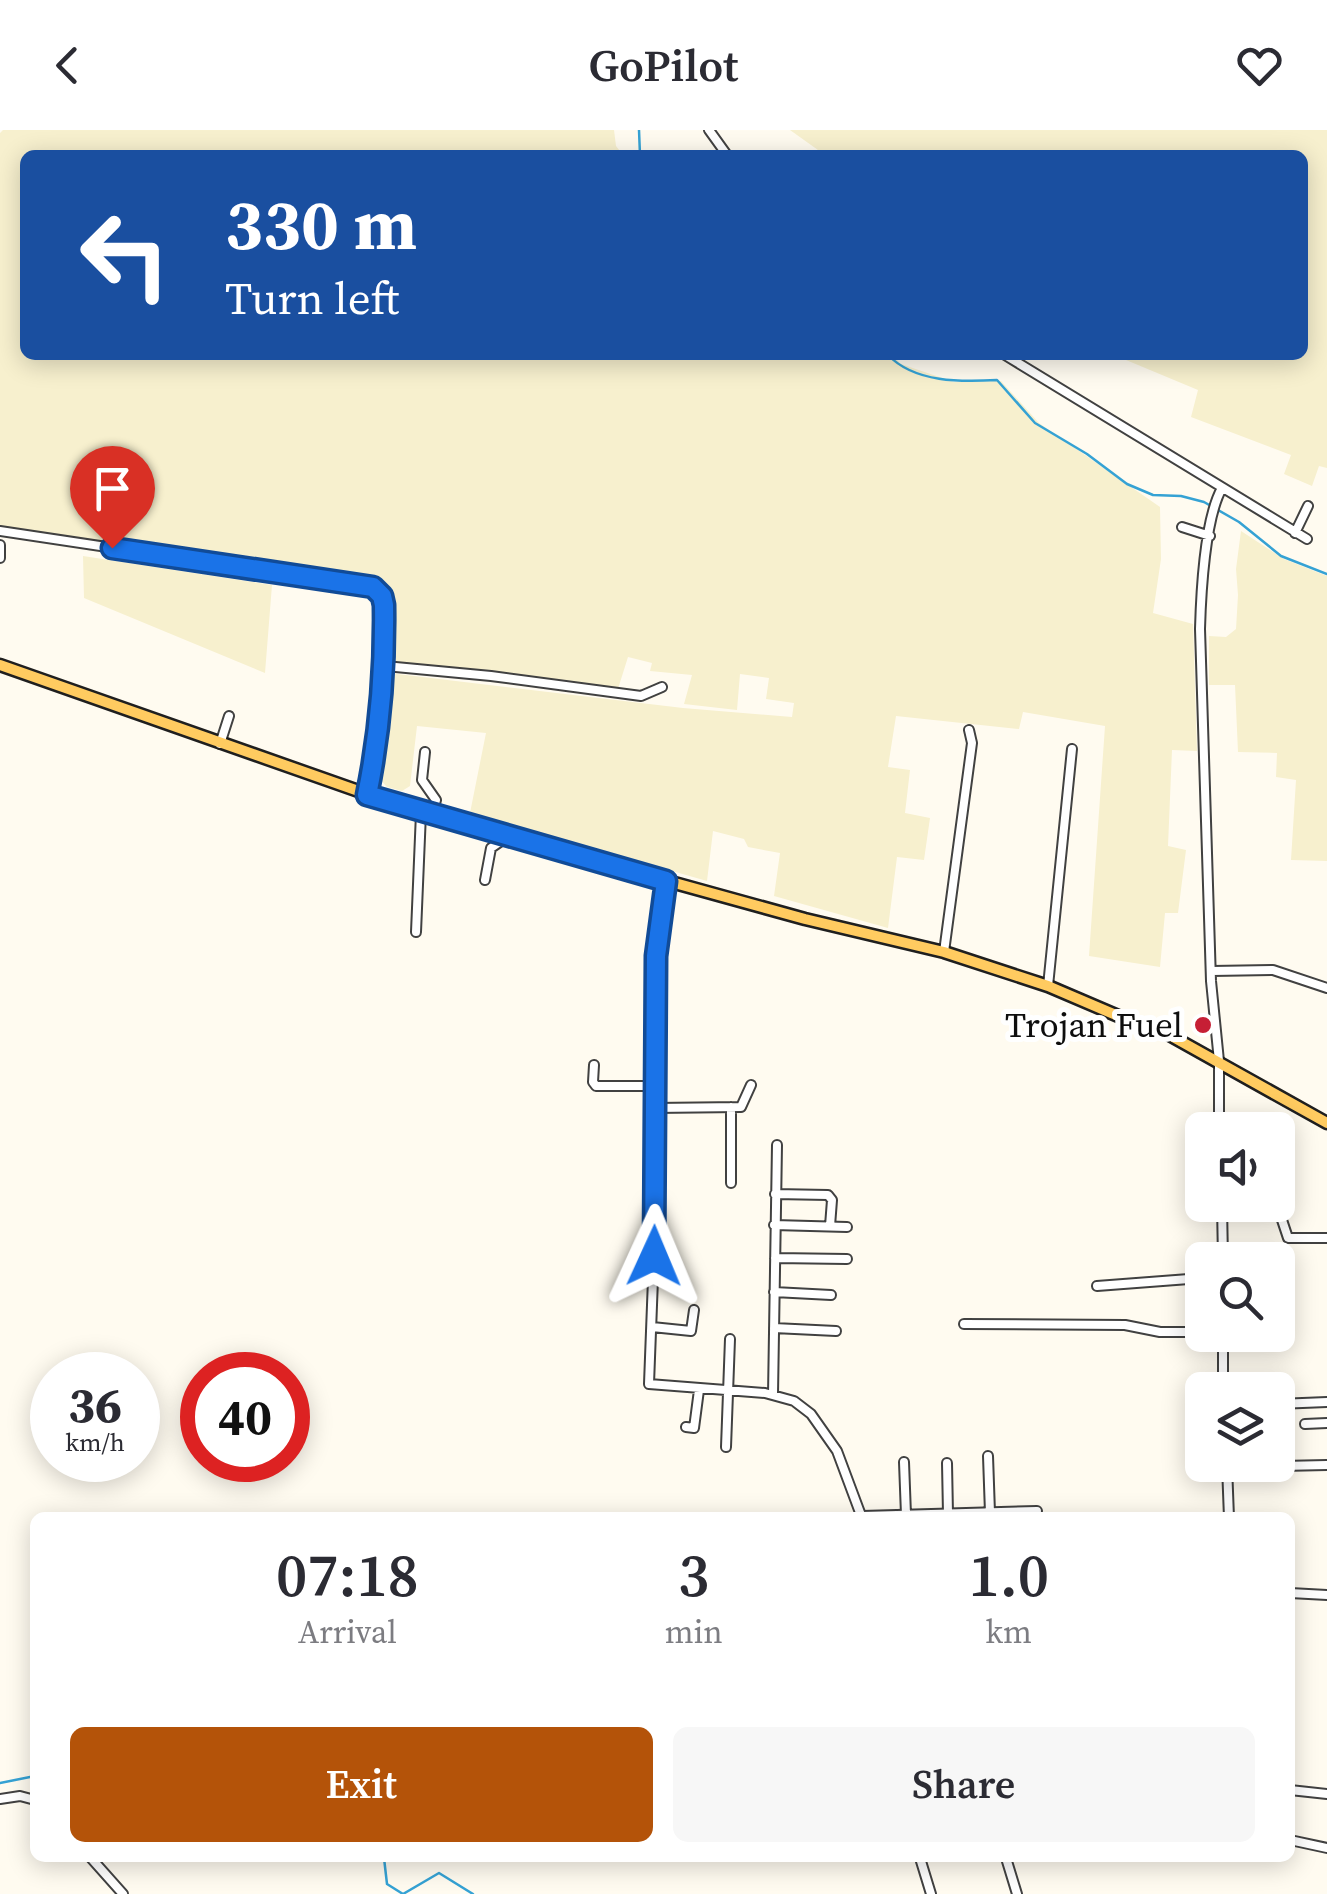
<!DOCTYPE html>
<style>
body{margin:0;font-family:"Source Serif 4",serif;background:#f7f7f7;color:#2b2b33;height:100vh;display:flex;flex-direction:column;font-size:38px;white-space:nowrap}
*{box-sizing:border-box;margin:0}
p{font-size:32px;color:#7c7c81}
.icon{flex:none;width:55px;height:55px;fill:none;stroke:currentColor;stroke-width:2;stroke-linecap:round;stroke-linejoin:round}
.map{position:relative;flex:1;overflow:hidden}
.drawer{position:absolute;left:30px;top:1382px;width:1265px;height:350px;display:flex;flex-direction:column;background:#fff;border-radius:15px;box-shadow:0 5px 25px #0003}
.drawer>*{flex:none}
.top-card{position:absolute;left:20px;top:20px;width:1288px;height:210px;border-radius:15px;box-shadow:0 5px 25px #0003;background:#1a4fa0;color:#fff;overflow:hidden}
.buttons{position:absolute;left:1185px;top:982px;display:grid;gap:20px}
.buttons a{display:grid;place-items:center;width:110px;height:110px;border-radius:15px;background:#fff;box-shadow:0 5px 25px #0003;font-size:50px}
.speed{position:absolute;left:30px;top:1222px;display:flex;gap:20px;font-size:50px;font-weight:700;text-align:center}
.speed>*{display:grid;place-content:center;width:130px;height:130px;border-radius:50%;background:#fff;box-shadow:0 5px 25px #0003;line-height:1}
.speed small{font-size:25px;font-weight:400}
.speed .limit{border:15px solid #d22;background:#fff;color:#111}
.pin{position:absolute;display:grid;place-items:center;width:85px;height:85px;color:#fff;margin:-102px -42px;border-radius:50% 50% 50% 0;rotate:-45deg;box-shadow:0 0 10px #0007}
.pin .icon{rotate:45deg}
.me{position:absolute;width:110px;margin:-55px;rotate:1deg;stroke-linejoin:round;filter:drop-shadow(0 0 8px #0008)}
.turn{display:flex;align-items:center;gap:35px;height:210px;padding:0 40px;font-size:45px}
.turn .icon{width:130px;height:130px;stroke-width:2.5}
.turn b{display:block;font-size:70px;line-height:85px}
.eta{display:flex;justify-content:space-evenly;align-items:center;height:170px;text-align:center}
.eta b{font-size:60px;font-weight:600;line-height:70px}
.cta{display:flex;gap:20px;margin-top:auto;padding:20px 40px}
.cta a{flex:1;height:115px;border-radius:15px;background:#b45309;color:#fff;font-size:40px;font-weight:600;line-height:115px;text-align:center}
.cta a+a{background:#f7f7f7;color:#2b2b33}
header{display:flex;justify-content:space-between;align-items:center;height:130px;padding:0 40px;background:#fff;font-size:45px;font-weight:600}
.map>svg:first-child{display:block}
.farmland{fill:#f7f0ce}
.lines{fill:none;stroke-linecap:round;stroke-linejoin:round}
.stream{stroke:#35a2d4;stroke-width:2.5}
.minor-casing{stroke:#414141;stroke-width:12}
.major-casing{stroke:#1f1f1f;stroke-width:15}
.minor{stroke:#fff;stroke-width:8}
.major{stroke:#ffcb60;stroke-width:10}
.route-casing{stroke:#114b97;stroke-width:25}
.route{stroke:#1a73e8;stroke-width:18}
.poi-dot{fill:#c61f35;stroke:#fff;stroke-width:4}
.labels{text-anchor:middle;stroke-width:10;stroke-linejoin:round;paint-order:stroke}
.poi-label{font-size:35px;fill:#0e0e0e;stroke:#fff;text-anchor:end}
</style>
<header><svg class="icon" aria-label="back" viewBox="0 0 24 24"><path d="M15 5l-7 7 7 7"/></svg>GoPilot<svg class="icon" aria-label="heart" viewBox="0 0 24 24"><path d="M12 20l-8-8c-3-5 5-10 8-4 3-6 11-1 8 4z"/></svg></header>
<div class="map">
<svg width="1327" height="1764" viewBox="0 0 1327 1764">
<rect width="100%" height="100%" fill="#fffbf0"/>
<path class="farmland" d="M3,0H614L616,16L623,25H25V225H892L901,234L954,252L1001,251L1039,293L1160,377L1161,429L1153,483L1193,494L1197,621L1172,620L1168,716L1186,720L1178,783H1165L1160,837L1089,826L1105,596L1023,582L1019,599L896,586L888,637L910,640L905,683L930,688L924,730L897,727L888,798L774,766L780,723L748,717L744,709L713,701L707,751L470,683L486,603L417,596L410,656L402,661L387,657L377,646L376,636L386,544L389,543L683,578L792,587L794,573L766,569L769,548L740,544L737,580L684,574L692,545L650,541L652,533L628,527L617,562L384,535L381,459L0,399V3Z
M790,0H1327V338L1319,336L1312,356L1284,344L1291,325L1191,287L1198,260L1114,225H1302V25H825Z
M1241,401L1284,429L1327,446V731L1291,730L1296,650L1276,647L1277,623L1238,622L1235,555H1209V506L1226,507L1236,499L1238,465L1236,439Z
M83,426L272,455L265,543L84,468Z"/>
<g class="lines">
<path class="stream" d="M639,0L640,25
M888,225C915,253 961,252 997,250L1035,293L1087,324L1127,354L1153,365L1181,366L1204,372L1239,392L1281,426L1327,444
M0,1653L35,1646
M384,1728L387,1754L403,1764L439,1743L473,1764"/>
<defs>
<path id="minor" d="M709,0L727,25
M1005,225L1307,409
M1182,397L1210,406
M0,401L373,457C402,480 374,628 367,665
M1295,403L1308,376
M0,415V428
M385,536L491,546L641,566L662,557
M220,614L229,586
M425,622L422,650L436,670L432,685
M485,750L491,718L507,707
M666,751L656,826L655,1096L649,1254L765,1263L794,1271L811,1284L837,1321L862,1388
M416,802L421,683
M944,822L972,613L969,600
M1212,841L1273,840L1327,858
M1048,856L1072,619
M594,935L593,952L596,956H654
M731,977V1053
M654,978L741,977L751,955
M1219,1000V931L1211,851L1200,499C1201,463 1205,388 1222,358
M775,1064L828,1065L832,1070L830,1096
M1222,1075L1223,1130
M1223,1084H1280L1288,1108H1327
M774,1095L847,1097
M775,1128L847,1129
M1097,1156L1202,1148
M774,1162L831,1165
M964,1194L1125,1195L1160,1202H1202
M652,1197L691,1201L694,1180
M774,1198L836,1201
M1223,1205V1260
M773,1265L777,1015
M1278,1274L1327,1272
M1305,1294L1327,1293
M686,1297L694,1298L699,1260
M1278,1306L1279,1336
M726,1317L730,1209
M988,1326L990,1383
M904,1332L906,1385
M947,1333L948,1384
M1227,1335L1229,1388
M1227,1337L1327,1335
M862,1386L1037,1381
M1290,1463L1327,1465
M1290,1660L1327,1664
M0,1669L20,1666L35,1670
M1290,1710L1327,1718
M91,1728L123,1764
M920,1728L931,1764
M1006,1728L1017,1764"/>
<path id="major" d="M0,535L421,683L805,789L944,822L1048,856L1144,897L1164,902L1327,993"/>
</defs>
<use href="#minor" class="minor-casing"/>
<use href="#major" class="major-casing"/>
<use href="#minor" class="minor"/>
<use href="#major" class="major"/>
</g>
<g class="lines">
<defs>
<path id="route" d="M112,418L373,457L382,466L384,475C385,540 380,602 367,665L666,751L656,826L654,1126"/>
</defs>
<use href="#route" class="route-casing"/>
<use href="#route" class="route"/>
</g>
<circle class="poi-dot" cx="1203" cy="895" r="10"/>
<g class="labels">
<g class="poi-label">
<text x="1183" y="907">Trojan Fuel</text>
</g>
</g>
</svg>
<div class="buttons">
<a><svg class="icon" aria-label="sound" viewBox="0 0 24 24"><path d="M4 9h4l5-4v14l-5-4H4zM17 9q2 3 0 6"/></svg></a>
<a><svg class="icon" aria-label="search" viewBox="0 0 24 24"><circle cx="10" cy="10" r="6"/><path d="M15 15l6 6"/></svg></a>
<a><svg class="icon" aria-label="layers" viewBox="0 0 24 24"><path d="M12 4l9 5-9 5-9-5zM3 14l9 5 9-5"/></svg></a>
</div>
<div class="speed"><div>36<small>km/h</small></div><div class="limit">40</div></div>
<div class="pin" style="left:112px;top:418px;background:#d93025"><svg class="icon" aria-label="arrive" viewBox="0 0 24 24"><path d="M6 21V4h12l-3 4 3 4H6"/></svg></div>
<svg class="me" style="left:654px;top:1126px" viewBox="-20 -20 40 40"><path d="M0-17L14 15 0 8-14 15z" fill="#1a73e8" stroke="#fff" stroke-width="4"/></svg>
<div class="top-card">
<div class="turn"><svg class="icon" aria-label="left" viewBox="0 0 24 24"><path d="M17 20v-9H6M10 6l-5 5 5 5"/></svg><div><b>330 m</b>Turn left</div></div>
</div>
<section class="drawer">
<div class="eta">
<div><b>07:18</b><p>Arrival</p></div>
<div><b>3</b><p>min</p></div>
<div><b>1.0</b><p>km</p></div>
</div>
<div class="cta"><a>Exit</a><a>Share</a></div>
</section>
</div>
